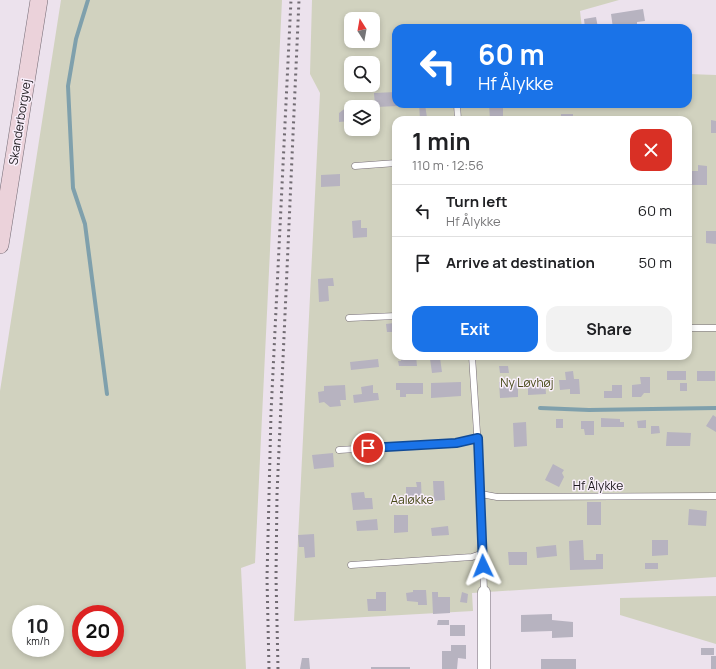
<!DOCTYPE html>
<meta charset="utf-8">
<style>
body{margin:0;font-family:Manrope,sans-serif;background:#f2f2f2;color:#202124;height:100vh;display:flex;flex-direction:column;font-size:15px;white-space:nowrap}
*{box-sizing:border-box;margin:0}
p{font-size:13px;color:#757577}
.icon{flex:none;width:22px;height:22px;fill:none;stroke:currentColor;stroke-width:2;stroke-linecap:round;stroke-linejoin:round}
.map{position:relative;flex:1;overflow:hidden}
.side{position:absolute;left:392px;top:116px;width:300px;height:244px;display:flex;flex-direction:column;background:#fff;border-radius:12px;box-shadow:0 2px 6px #0003}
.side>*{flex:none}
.top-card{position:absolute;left:392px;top:24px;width:300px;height:84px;border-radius:12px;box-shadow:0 2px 6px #0003;background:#1a73e8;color:#fff;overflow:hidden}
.needle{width:26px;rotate:349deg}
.fabs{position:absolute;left:344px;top:12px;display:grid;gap:8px}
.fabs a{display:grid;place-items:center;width:36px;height:36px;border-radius:8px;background:#fff;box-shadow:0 2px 6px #0003;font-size:20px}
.speed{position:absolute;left:12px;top:605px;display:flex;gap:8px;font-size:20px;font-weight:700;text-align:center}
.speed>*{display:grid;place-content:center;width:52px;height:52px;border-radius:50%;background:#fff;box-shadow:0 2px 6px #0003;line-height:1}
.speed small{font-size:10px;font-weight:400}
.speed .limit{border:6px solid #d22;background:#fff;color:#111}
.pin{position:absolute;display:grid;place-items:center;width:34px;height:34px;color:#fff;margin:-17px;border:2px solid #fff;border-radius:50%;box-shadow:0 1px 4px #0007}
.me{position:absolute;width:44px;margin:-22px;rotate:358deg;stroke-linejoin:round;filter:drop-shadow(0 0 3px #0008)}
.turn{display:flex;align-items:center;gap:14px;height:84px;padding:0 20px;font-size:18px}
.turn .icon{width:52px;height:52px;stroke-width:2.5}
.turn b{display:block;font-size:28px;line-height:34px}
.round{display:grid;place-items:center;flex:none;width:42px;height:42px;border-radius:12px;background:#f2f2f2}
.summary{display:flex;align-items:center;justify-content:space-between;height:68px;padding:0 20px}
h1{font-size:24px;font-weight:700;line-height:30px}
.action{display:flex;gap:8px;margin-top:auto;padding:8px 20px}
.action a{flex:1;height:46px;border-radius:12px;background:#1a73e8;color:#fff;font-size:16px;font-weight:700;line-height:46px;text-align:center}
.action a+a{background:#f2f2f2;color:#202124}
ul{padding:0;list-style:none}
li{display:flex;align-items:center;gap:12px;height:52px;padding:0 20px;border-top:1px solid #e0e0e0}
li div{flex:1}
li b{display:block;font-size:15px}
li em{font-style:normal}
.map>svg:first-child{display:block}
.green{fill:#d1d2bf;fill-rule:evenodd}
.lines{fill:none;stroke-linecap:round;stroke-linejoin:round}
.stream{stroke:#7fa0ac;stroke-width:4}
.building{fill:#b7b3c0}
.service-casing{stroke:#756c76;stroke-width:7}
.minor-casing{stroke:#756c76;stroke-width:13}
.secondary-casing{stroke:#756c76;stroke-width:18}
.service{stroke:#fff;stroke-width:6}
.minor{stroke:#fff;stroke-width:12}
.secondary{stroke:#ebd2da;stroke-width:17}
.rail{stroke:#716b72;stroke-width:3;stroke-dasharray:2 4;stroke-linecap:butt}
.route-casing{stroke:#114b97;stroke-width:10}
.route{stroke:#1a73e8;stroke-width:7}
.labels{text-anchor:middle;stroke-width:3;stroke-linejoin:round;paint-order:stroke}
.street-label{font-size:12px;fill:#1c181c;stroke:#f9effb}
.park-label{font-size:12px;fill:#484a18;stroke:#f9effb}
</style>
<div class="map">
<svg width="716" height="669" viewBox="0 0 716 669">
<rect width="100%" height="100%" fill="#ece2ed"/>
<path class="green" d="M61,0H282L255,563L241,568L246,669H0V391ZM21,614H55V648H21ZM81,614H115V648H81Z
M312,0H619L580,11L582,28H396V104H688V74L716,75V577L472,593L473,611L294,621L320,93L310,74ZM351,19H373V41H351ZM351,63H373V85H351ZM351,107H373V129H351ZM396,120H688V356H396Z
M716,596V644L620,615V598Z"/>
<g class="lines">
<path class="stream" d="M88,0L76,39L68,86L73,188L85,224L107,394
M540,408L589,410L716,408"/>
</g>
<path class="building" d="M643,9L645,21L637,22V27L613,28L611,14Z
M596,17L598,28H585L584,19Z
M396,92V104L398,106L375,107L374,93Z
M419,104H425L427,118L420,119Z
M489,104H503V120H490Z
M347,107H351V121L339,122V113Z
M561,114H573V118H576V120H561Z
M711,120L716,121V133H711Z
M698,165L707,166V185H692V171H698Z
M340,174V186L321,187V175Z
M361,220V228H367V237L353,238L352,221Z
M706,231H716V244L706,243Z
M333,278L334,286H328L329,301L319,302L318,279Z
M394,323L395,332H387L386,324Z
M401,356H416L417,366H399L398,361H401Z
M440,358L442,372L432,373L430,359Z
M378,359L379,367L351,370L350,362Z
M499,366H508L509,373H500Z
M573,371L574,379H579L580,394H570V389L560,390L559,380H566L565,372Z
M667,371H686V380H667Z
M697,371H715V381H697Z
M640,377H650V393H644L641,397H632V385L641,384Z
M545,380L546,394L528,395V381Z
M518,381V397L500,398L499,382Z
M461,382V396L431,398V383Z
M396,383H423V394H406V397H400V390H396Z
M680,383H687V391H680Z
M345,385L346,400H340L341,406L330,407L324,402L319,403L318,392L324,391V386Z
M373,385V393H378L379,400L354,403L353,395L362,394L361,387Z
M612,385H622V398H604V391H612Z
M713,415L716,417V432L706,426Z
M601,418L620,419V422H624V427H601Z
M556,419H563V428H556Z
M646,420V428H638L637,421Z
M581,421H594V435H585L584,429H581Z
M526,422L527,446L514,447L513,423Z
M651,426H659L660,433L651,434Z
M667,432L691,433L690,446H666Z
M333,453L334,467L314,469L312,455Z
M553,464L564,470L562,473L564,477L559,487L545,480Z
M433,481H444L445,500L434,501Z
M416,482H421L422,503H406V487H417Z
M364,492L365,498H372L373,509L353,510L351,493Z
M587,502H601V525H587Z
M689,509L707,511L706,526L688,525Z
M394,515H408V532L394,533Z
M377,519L378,530L357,531L356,521Z
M448,526L449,535L432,536L431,528Z
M314,534L315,557L305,558L304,547H299L298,535Z
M583,540L584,560H596V554H603V569L570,570L569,541Z
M652,540H668V555L652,556Z
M556,545L557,556L537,558L536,547Z
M508,552H527V565H509Z
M645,563H658V569H645Z
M413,590H426L427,605H418V602L407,601L406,593L413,592Z
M376,592H386V611H368L367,599H376Z
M432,592H438V597H450V613L433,614Z
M462,592L468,594L467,603L460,602Z
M552,614V620L573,622V637L552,638V631L521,632V615Z
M438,620H449V625H437Z
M450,625H465V636H450Z
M451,645H466V659L458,658L457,669H442V651H451Z
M701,648H714V655H701Z
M711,656H716V669H711Z
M302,658H309L310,669H300Z
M541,659H576V669H541Z
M371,667H410V669H371Z"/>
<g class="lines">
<defs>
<path id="service" d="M457,104L458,120
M355,166L396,163
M349,318L396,316
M688,328H716
M472,356L481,494L484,592
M339,450L456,443L478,438
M481,494L497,497L716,496
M351,565L472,557L483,553"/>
<path id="minor" d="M484,669V592"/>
<path id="secondary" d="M0,245L39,0"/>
</defs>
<use href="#service" class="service-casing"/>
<use href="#minor" class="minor-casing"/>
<use href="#secondary" class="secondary-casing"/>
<use href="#service" class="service"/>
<use href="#minor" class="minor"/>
<use href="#secondary" class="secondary"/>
<path class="rail" d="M269,669L267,578L271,413L291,0
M278,669L276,577L277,494L299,0"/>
</g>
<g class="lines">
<defs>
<path id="route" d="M368,448L456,443L478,438L483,566"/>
</defs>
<use href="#route" class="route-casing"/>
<use href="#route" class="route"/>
</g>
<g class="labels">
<g class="street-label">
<text transform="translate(20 122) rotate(-81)" y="4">Skanderborgvej</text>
<text x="598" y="490">Hf Ålykke</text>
</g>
<g class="park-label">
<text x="527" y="387">Ny Løvhøj</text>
<text x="412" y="504">Aaløkke</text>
</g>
</g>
</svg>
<div class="fabs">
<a><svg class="needle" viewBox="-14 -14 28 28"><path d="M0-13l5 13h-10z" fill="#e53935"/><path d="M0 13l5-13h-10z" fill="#757577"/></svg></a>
<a><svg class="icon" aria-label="search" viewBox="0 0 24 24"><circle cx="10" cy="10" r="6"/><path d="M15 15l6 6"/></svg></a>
<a><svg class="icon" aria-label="layers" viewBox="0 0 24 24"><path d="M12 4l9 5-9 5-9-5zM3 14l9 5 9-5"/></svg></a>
</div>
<div class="speed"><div>10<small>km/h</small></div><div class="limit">20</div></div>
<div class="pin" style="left:368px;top:448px;background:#d93025"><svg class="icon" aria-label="arrive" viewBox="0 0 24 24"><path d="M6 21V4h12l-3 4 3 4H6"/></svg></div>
<svg class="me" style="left:483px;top:566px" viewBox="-20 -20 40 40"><path d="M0-17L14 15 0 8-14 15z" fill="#1a73e8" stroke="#fff" stroke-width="4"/></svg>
<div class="top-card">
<div class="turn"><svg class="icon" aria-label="left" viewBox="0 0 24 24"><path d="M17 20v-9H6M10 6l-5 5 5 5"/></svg><div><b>60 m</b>Hf Ålykke</div></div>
</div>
<section class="side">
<div class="summary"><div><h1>1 min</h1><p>110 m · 12:56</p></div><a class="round" style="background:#d93025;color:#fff"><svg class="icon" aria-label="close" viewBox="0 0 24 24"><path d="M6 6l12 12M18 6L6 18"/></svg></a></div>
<ul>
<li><svg class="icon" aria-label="left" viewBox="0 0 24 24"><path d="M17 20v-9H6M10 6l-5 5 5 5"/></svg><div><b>Turn left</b><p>Hf Ålykke</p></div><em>60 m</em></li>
<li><svg class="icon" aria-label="arrive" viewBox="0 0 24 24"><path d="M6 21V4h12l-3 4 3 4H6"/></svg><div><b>Arrive at destination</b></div><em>50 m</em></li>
</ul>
<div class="action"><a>Exit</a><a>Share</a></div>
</section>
</div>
